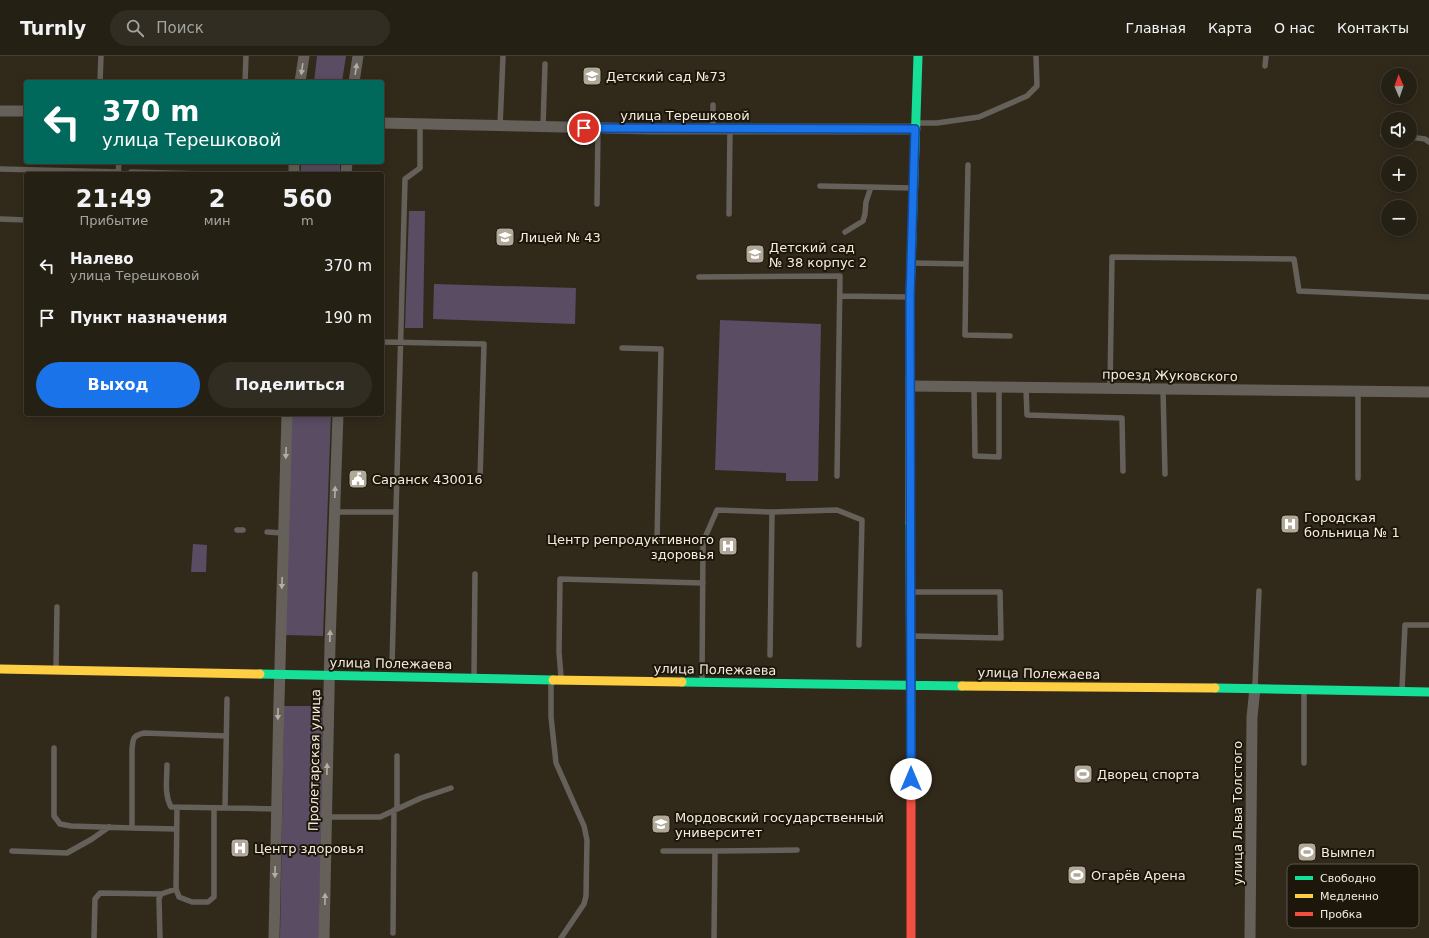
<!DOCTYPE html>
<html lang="ru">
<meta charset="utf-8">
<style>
body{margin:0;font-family:"DejaVu Sans",sans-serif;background:#312d22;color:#f1f3f6;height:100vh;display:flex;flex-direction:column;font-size:15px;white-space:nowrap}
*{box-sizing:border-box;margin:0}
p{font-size:13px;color:#a3a3a0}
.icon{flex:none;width:22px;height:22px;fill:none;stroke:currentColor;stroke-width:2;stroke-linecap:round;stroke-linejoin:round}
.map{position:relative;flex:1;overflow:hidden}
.details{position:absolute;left:24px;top:116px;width:360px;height:244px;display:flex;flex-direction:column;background:#252014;border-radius:4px;box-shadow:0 2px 10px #0003,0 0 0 1px #423e34}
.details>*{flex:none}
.top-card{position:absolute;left:24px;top:24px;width:360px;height:84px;border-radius:4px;box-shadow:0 2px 10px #0003,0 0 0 1px #423e34;background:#00695c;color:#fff;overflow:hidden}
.needle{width:26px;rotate:358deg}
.controls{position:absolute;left:1381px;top:12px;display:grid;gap:8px}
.controls a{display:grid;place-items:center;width:36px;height:36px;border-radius:50%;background:#252014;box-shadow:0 2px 10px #0003,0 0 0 1px #423e34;font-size:20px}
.pin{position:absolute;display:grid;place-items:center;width:34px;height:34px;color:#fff;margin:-17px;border:2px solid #fff;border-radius:50%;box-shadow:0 1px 4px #0007}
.me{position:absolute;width:44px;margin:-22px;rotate:0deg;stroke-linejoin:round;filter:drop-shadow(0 0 3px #0008)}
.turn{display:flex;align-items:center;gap:14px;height:84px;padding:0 12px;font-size:18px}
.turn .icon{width:52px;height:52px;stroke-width:2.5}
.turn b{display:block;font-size:28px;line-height:34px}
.eta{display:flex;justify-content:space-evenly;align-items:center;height:68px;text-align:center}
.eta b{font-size:24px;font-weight:700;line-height:28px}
.action{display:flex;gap:8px;margin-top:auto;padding:8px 12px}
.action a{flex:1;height:46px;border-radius:24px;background:#1a73e8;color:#fff;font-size:16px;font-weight:700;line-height:46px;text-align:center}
.action a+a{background:#312d22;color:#f1f3f6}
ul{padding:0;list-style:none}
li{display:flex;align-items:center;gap:12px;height:52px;padding:0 12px}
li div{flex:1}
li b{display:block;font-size:15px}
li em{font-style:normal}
header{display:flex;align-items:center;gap:24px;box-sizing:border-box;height:56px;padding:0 20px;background:#252014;border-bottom:1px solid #423e34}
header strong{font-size:19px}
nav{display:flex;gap:22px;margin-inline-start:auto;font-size:14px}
.search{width:280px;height:36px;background:#312d22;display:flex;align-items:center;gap:10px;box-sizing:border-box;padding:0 14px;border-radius:22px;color:#a3a3a0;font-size:15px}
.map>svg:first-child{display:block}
.green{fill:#594c63}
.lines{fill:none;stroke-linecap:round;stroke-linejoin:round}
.lane{stroke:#65615a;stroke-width:5.5}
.street{stroke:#65615a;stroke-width:11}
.fast{stroke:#16e098;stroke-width:9}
.slow{stroke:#ffcf43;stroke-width:9}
.jam{stroke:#f24e42;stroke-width:9}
.oneway{fill:#b4ada2}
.route-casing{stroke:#114b97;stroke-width:10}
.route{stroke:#1a73e8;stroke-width:7}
.labels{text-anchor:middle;stroke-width:4;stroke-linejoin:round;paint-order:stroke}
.poi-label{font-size:13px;fill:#f4ecdc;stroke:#1c160b;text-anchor:start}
.street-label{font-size:13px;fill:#f4ecdc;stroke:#1c160b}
.key{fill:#1c160b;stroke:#5d564a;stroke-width:1}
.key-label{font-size:11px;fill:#f4ecdc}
</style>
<header>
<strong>Turnly</strong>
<div class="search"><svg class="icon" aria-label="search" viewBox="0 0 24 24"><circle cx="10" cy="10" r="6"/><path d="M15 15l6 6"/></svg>Поиск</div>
<nav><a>Главная</a><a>Карта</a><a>О нас</a><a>Контакты</a></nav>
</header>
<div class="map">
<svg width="1429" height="882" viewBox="0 0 1429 882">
<rect width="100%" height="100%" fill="#312a1b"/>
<path class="green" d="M317,0H346L342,26H314Z
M301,106H340V118H301Z
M409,155H425L423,272H405Z
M434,228L576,232L575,268L433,263Z
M720,264L821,268L818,425H786V417L715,414Z
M292,358H331L323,580L285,579Z
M193,488L207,489L206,516H191Z
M284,650H323L319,882H280Z"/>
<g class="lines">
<path class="lane" d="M1265,10L1266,0
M100,26L101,0
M245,26L246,0
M918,67H937L979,61L1027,40L1037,30L1036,0
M500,70L503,0
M543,71L545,8
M713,73V49
M1383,79L1388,80
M1410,81L1425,83L1429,86
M0,113L119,116
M131,116L204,118
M118,118L119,106
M820,130L913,132
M597,148L598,72
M729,158L730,73
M0,163L26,164
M845,176L863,165L865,158L866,146L871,131
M913,207L966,208L968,109
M966,208L965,279L1010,280
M699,221L840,220L837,420
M840,240L909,241
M382,286L484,288L480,423
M622,292L661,293L657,485L703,486
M974,331L975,400L999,401V331
M1026,332L1027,359L1122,362L1123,415
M1110,332L1112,201L1294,203L1299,235L1429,241
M1163,333L1165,418
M1358,335V422
M334,456H396L392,610
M396,456L405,123L420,112V68
M237,474H243
M267,476L283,477
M911,580L1001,582L1000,536H911
M770,599L772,456
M56,612L57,551
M474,620L475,518
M561,621L559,596L560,523L703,527
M702,623L703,486L717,454L772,456L837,454L862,464L859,589
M551,626V661L556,707L584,770L587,784L586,840L584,848L561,882
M1255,630L1259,535
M1402,633L1405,569H1429
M1304,636V707
M54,692V760L60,768L71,770L132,772
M167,709C167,723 164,738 171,751L277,753
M177,751L176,833L179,841L192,846H208L214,841V752
M225,752L227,643
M397,753V700
M327,761H380L421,742L451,732
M176,773L132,772V694C133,683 132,680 144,677L226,680
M12,795L67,797L92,783L109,771
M663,795H715
M393,877L394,754
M94,882L95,843L100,837L161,838
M160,882L159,843L161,838L176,833
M714,882L715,795L797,794"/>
<path class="street" d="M300,26L304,0
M354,26L358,0
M0,55H26
M382,67L652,73H915
M294,118V106
M346,118L347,106
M911,330L1429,336
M274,882L279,645L287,358
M324,882L330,588L338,358
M1250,882L1252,661L1255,632"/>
<path class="fast" d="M910,322V241L918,0
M910,467L911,717
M260,618L553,624
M682,626L962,630
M1215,632L1429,636"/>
<path class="slow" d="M910,322V467
M0,613L260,618
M553,624L682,626
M962,630L1215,632"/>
<path class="jam" d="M911,717V882"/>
</g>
<defs><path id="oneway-solid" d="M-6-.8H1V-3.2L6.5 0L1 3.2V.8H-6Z"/></defs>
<g class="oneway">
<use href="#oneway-solid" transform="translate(302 13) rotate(98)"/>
<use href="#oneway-solid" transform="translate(356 13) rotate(-81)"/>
<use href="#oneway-solid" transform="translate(286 397) rotate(92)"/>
<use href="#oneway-solid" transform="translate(335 436) rotate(-88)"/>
<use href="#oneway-solid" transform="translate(282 527) rotate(92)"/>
<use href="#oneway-solid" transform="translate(330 580) rotate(-88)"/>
<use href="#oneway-solid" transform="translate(278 658) rotate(91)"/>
<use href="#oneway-solid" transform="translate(327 713) rotate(-89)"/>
<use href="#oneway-solid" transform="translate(275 816) rotate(91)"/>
<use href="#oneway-solid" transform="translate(325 843) rotate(-89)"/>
</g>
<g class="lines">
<defs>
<path id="route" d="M584,72L915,73L910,241L911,723"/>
</defs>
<use href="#route" class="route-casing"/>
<use href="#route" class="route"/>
</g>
<defs>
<symbol id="school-square" viewBox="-11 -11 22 22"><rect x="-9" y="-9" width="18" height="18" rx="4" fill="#b0a898" stroke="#1c160b"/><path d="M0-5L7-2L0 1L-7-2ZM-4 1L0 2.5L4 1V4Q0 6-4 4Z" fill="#fff"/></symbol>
<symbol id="civic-square" viewBox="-11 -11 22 22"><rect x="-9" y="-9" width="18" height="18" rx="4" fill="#b0a898" stroke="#1c160b"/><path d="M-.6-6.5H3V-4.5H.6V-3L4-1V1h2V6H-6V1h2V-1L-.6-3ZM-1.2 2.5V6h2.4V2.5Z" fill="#fff"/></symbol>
<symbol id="hospital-square" viewBox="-11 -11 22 22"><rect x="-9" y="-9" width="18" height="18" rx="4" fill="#b0a898" stroke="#1c160b"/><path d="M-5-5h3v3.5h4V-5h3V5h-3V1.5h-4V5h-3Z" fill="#fff"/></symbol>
<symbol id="stadium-square" viewBox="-11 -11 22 22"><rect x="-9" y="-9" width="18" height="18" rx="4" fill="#b0a898" stroke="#1c160b"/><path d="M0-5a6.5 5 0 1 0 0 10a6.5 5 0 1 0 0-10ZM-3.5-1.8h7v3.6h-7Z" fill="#fff"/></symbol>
<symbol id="university-square" viewBox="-11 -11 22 22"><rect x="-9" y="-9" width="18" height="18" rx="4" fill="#b0a898" stroke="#1c160b"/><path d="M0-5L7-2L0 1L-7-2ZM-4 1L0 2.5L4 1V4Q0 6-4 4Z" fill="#fff"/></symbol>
</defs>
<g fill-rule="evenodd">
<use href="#school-square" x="581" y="9" width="22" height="22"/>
<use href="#school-square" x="494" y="170" width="22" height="22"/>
<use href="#school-square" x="744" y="187" width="22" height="22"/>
<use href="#civic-square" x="347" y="412" width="22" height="22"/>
<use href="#hospital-square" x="1279" y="457" width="22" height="22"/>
<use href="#hospital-square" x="717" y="479" width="22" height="22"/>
<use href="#stadium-square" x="1072" y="707" width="22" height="22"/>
<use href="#university-square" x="650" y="757" width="22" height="22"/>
<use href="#hospital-square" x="229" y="781" width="22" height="22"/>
<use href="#stadium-square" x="1296" y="785" width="22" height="22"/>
<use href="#stadium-square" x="1066" y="808" width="22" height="22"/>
</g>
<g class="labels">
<g class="poi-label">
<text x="606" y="25">Детский сад №73</text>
<text x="519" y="186">Лицей № 43</text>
<text x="769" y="196">Детский сад<tspan x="769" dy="15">№ 38 корпус 2</tspan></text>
<text x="372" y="428">Саранск 430016</text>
<text x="1304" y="466">Городская<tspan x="1304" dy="15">больница № 1</tspan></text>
<text x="714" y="488" text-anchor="end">Центр репродуктивного<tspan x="714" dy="15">здоровья</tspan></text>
<text x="1097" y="723">Дворец cпорта</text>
<text x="675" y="766">Мордовский государственный<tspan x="675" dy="15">университет</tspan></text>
<text x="254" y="797">Центр здоровья</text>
<text x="1321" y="801">Вымпел</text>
<text x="1091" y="824">Огарёв Арена</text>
</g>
<g class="street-label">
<text x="685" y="64">улица Терешковой</text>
<text transform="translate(1170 319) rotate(1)" y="5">проезд Жуковского</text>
<text transform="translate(391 607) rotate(1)" y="5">улица Полежаева</text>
<text transform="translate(715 613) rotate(1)" y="5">улица Полежаева</text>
<text transform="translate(1039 617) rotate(1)" y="5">улица Полежаева</text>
<text transform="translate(314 704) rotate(-89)" y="5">Пролетарская улица</text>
<text transform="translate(1237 757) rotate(-90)" y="5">улица Льва Толстого</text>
</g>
</g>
<rect x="1287" y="808" width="132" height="64" rx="6" class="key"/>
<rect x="1295" y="820" width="18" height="4" fill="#16e098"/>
<rect x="1295" y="838" width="18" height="4" fill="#ffcf43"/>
<rect x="1295" y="856" width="18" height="4" fill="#f24e42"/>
<g class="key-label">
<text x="1320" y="826">Свободно</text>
<text x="1320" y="844">Медленно</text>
<text x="1320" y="862">Пробка</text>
</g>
</svg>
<div class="controls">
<a><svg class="needle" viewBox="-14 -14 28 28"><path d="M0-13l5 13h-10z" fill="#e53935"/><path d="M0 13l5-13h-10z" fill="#a3a3a0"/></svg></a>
<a><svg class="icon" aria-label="sound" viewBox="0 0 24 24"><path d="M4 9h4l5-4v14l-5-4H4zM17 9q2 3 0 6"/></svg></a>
<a>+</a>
<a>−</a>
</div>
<div class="pin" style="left:584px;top:72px;background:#d93025"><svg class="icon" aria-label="arrive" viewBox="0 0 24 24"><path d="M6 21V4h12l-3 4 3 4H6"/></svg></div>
<svg class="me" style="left:911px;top:723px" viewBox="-20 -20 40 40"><circle r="19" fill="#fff"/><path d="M0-13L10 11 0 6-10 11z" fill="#1a73e8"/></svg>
<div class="top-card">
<div class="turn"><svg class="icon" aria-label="left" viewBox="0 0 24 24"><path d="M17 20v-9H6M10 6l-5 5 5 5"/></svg><div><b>370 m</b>улица Терешковой</div></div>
</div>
<section class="details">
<div class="eta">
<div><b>21:49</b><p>Прибытие</p></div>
<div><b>2</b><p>мин</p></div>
<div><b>560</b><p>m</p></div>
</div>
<ul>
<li><svg class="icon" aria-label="left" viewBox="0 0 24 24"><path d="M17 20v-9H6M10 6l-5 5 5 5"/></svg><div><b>Налево</b><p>улица Терешковой</p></div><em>370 m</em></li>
<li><svg class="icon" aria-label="arrive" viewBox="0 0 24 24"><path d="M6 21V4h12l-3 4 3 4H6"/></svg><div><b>Пункт назначения</b></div><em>190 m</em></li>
</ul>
<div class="action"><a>Выход</a><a>Поделиться</a></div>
</section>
</div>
